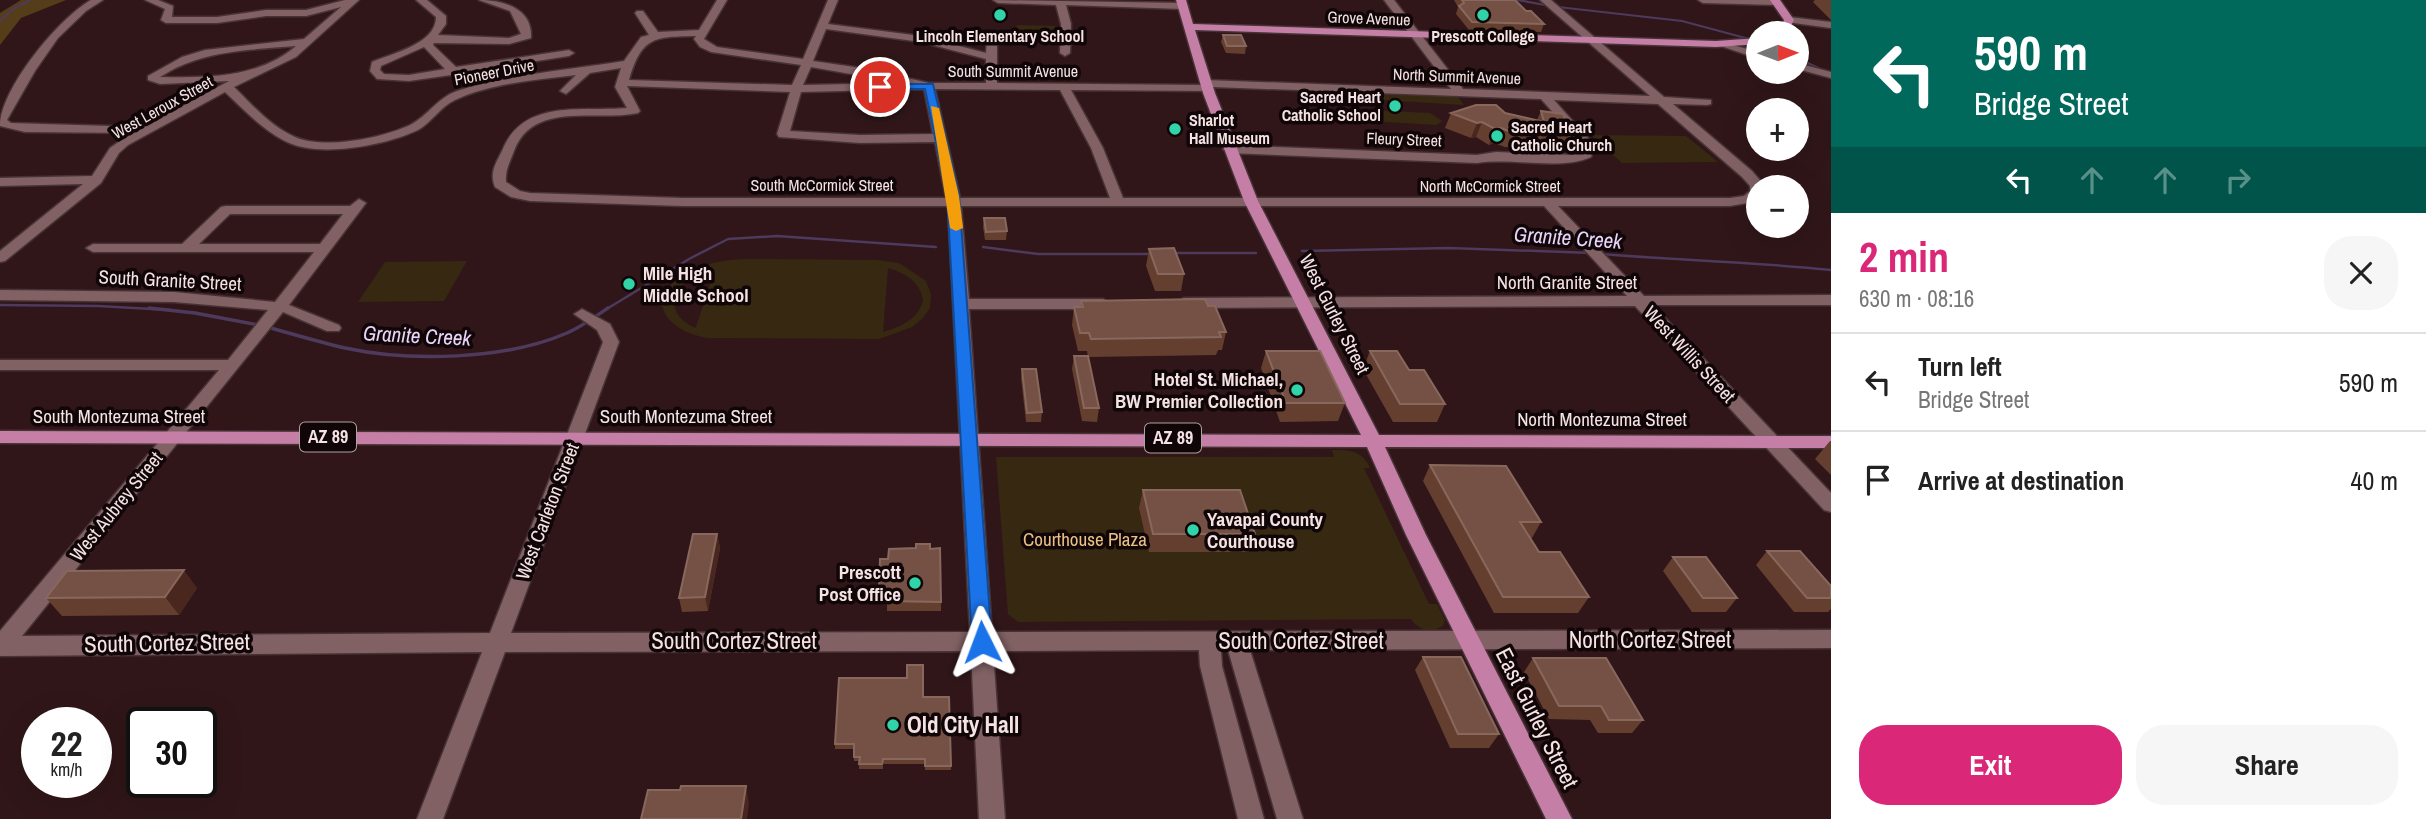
<!DOCTYPE html>
<meta charset="utf-8">
<style>
body{margin:0;font-family:"Archivo Narrow",sans-serif;background:#f6f6f6;color:#222;height:100vh;display:flex;flex-direction:column;font-size:26px;white-space:nowrap}
*{box-sizing:border-box;margin:0}
p{font-size:23px;color:#767676}
.icon{flex:none;width:38px;height:38px;fill:none;stroke:currentColor;stroke-width:2;stroke-linecap:round;stroke-linejoin:round}
.map{position:relative;flex:1;overflow:hidden}
.sheet{display:flex;flex-direction:column;background:#fff;width:595px}
.sheet>*{flex:none}
.banner{background:#00695c;color:#fff;overflow:hidden}
.needle{width:46px;rotate:89deg}
.tools{position:absolute;left:1746px;top:21px;display:grid;gap:14px}
.tools a{display:grid;place-items:center;width:63px;height:63px;border-radius:50%;background:#fff;box-shadow:0 7px 28px #0002;font-size:35px}
.speed{position:absolute;left:21px;top:707px;display:flex;gap:14px;font-size:35px;font-weight:700;text-align:center}
.speed>*{display:grid;place-content:center;width:91px;height:91px;border-radius:50%;background:#fff;box-shadow:0 7px 28px #0002;line-height:1}
.speed small{font-size:18px;font-weight:400}
.speed .limit{border:4px solid #111;border-radius:10px;background:#fff;color:#111}
.pin{position:absolute;display:grid;place-items:center;width:60px;height:60px;color:#fff;margin:-30px;border:4px solid #fff;border-radius:50%;box-shadow:0 2px 7px #0007}
.me{position:absolute;width:77px;margin:-38px;rotate:357deg;stroke-linejoin:round;filter:drop-shadow(0 0 5px #0008)}
.turn{display:flex;align-items:center;gap:24px;height:147px;padding:0 28px;font-size:32px}
.turn .icon{width:91px;height:91px;stroke-width:2.5}
.turn b{display:block;font-size:49px;line-height:60px}
.lanes{display:flex;align-items:center;height:66px;padding:0 28px;background:#0003;justify-content:center;gap:35px;direction:ltr}
.lanes .off{opacity:.35}
.round{display:grid;place-items:center;flex:none;width:74px;height:74px;border-radius:28px;background:#f6f6f6}
.head{display:flex;align-items:center;justify-content:space-between;height:119px;padding:0 28px}
h1{font-size:42px;font-weight:700;line-height:52px;color:#db2777}
.primary-button{display:flex;gap:14px;margin-top:auto;padding:14px 28px}
.primary-button a{flex:1;height:80px;border-radius:28px;background:#db2777;color:#fff;font-size:28px;font-weight:700;line-height:80px;text-align:center}
.primary-button a+a{background:#f6f6f6;color:#222}
ul{padding:0;list-style:none}
li{display:flex;align-items:center;gap:21px;height:98px;padding:0 28px;border-top:2px solid #e0e0e0}
li div{flex:1}
li b{display:block;font-size:26px}
li em{font-style:normal}
main{display:flex;flex:1;min-height:0}
.map>svg:first-child{display:block}
.green{fill:#372811;fill-rule:evenodd}
.forest{fill:#553d19}
.lines{fill:none;stroke-linecap:round;stroke-linejoin:round}
.stream-far2{stroke:#4d3a5c;stroke-width:2}
.stream-far1{stroke:#4d3a5c;stroke-width:2.5}
.stream{stroke:#4d3a5c;stroke-width:3.5}
.minor-casing{stroke:#473336;stroke-width:3}
.major-casing{stroke:#473336;stroke-width:3}
.minor{fill:#816164;fill-rule:evenodd}
.major{fill:#c57ea6;fill-rule:evenodd}
.wall{fill:#643f30}
.shaded-wall{fill:#49271f}
.building{fill:#745144;stroke:#88685d;stroke-width:2}
.route{fill:#1a73e8;stroke:#114b97;stroke-width:2}
.slow{fill:#f59e0b}
.poi-dot{fill:#31d4a9;stroke:#100607;stroke-width:2.5}
.labels{text-anchor:middle;stroke-width:7;stroke-linejoin:round;paint-order:stroke}
.far-street-label{font-size:16px;fill:#f5e2e3;stroke:#100607}
.far-poi-label{font-size:16px;font-weight:bold;fill:#f5e2e3;stroke:#100607}
.shield{fill:#100607;stroke:#b0a0a1;stroke-width:2}
.shield-label{font-size:18px;font-weight:bold;fill:#f5e2e3}
.poi-label{font-size:19px;font-weight:bold;fill:#f5e2e3;stroke:#100607;text-anchor:start}
.street-label{font-size:19px;fill:#f5e2e3;stroke:#100607}
.park-label{font-size:19px;fill:#eac083;stroke:#100607}
.water-label{font-size:21px;font-style:italic;fill:#e9d4fa;stroke:#100607}
.near-street-label{font-size:23px;fill:#f5e2e3;stroke:#100607}
.near-poi-label{font-size:23px;font-weight:bold;fill:#f5e2e3;stroke:#100607;text-anchor:start}
</style>
<main>
<div class="map">
<svg width="1831" height="819" viewBox="0 0 1831 819">
<rect width="100%" height="100%" fill="#301619"/>
<path class="green" d="M1017,25L1059,26L1057,39L1017,38L1019,32L1015,31Z
M1363,94L1458,97L1464,105L1366,99Z
M1371,110L1430,113L1442,121L1437,125L1334,119L1331,112L1372,114Z
M1591,135L1686,136L1718,162L1622,163Z
M752,259L877,260L899,263L926,281L931,295L930,308L923,318L912,327L879,339L708,338C672,333 640,303 683,275C705,262 727,259 752,259ZM888,268C905,273 920,281 923,300C919,319 900,327 883,332ZM715,269L696,327L695,328C653,308 683,273 715,269Z
M467,261L444,301L358,302L385,262Z
M1332,450C1349,450 1362,450 1370,468H1364L1429,604H1437L1445,620L1443,626C1432,632 1418,631 1411,619L1018,622L1008,614L996,457H1334Z"/>
<path class="forest" d="M21,0H66L21,18L0,45V13Z"/>
<g class="lines">
<path class="stream-far2" d="M1518,0L1550,6
M1558,7L1682,21L1753,40
M0,21L13,9L30,0
M1797,58L1827,72"/>
<path class="stream-far1" d="M983,247L1038,254H1149
M1302,251L1449,248L1592,253
M1175,253H1256
M1600,254C1677,260 1754,262 1831,270
M0,305L98,306L170,310
M605,310L689,259L728,239L777,236L936,247"/>
<path class="stream" d="M149,308L195,313L259,325
M267,327C293,334 319,342 345,348C410,362 505,360 567,333C581,327 595,317 608,308"/>
<defs>
<path id="minor" d="M91,0H103L86,11L58,38L35,71L7,120L11,123L143,127L229,81L160,84L148,80V76L182,57L205,50L304,39L341,7L306,16H266L217,23H166L161,20L165,9L145,0H158L173,6L172,17H217L266,10H306L345,0H359L296,57L234,87C252,105 272,127 295,137C324,150 382,138 410,125C428,116 437,98 457,91C511,74 569,70 624,61L641,37L649,35L635,13L637,11H643L658,32L699,30L717,0H727L704,39L717,47L803,59L828,0H838L828,24L921,36L986,53L987,39L993,32H1001L1002,34L997,40V83L1202,85V81L1206,80L1451,89L1384,0H1394L1463,89L1650,96L1540,0H1551L1664,97L1711,100V104L1707,105L1673,104L1752,171L1764,185L1759,187V197L1753,202L1730,206H1558L1644,296L1831,295V305H1653L1831,493V512L1824,510L1635,306L1184,308L1176,303L1184,298L1627,296L1544,206H961L969,299H1103L1111,304L1103,309H969L992,632L1831,630V648L1250,650L1303,819H1277L1228,650H1221L1222,666L1264,819H1238L1200,666L1199,650L993,651L1005,819H979L971,651L505,652L443,819H417L482,652L0,656V631L219,370H0V360H228L268,310L174,302L0,300V290L174,292L275,302L314,252H93L86,248L93,244H182L221,207L226,206H350L359,199L366,203L289,305L339,325L341,328L339,331H327L283,312L22,636L490,633L603,342L597,330L574,314L582,309L610,324L619,342L511,633L970,632L948,206H683L530,201L511,197L495,187C489,173 496,163 502,151C523,98 581,112 627,108L615,87L621,68L590,73L566,94L560,91L576,75C537,80 491,83 455,100C440,107 432,122 418,130C384,146 316,159 283,140C261,128 243,109 225,92L128,145L119,153L101,183L5,261L0,262V251L83,184L0,186V178L92,176L110,148L131,133L25,132L0,126C0,89 59,18 91,0ZM826,29L921,42L986,59V83H929L868,69L813,61ZM696,36L694,39L700,47L711,52L801,65L792,85L629,80C642,36 654,37 696,36ZM296,46C259,78 207,78 160,77C201,50 249,50 296,46ZM811,67L902,83L803,85ZM627,86L790,92L777,134L779,137L860,143L935,142L946,198H683L530,193L520,191L506,182C505,170 510,162 514,151C533,100 597,122 638,113L640,111ZM1213,87L1541,99L1583,146L1581,152L1574,155L1496,152L1477,155L1229,145L1223,149L1229,153L1477,163C1513,157 1560,171 1591,157L1595,146L1554,100L1658,104L1742,177L1750,186V191L1744,196L1730,198H1123L1103,148L1071,90L1208,91L1212,90ZM924,89L933,134L860,135L790,131L801,92ZM935,89L1060,90L1091,148L1110,198H960ZM230,214H343L320,244H199Z
M416,0H427L446,16V24L438,35L509,38L521,34L510,11L479,0C504,0 533,9 531,38L509,44L434,43L433,45L456,67L569,50L574,53L569,56L461,73L463,76L458,79L451,75L409,81L377,79L370,71L372,62C393,53 436,44 436,17ZM424,47L445,69L409,75L384,74L380,70L381,66Z
M993,0L1183,3L1188,6L1183,9L1066,5L1071,24L1070,53L1065,56L1060,53L1061,24L1056,5L998,3Z
M1698,0H1779L1781,2L1776,5L1703,3Z
M1789,17L1831,22V28L1786,22V18Z
M1721,42L1759,52V59L1721,46Z
M1797,63L1831,72V78L1797,69Z"/>
<path id="major" d="M1176,0H1186L1193,24L1716,41L1759,38V44L1716,47L1195,30L1215,93L1258,201L1379,435L1831,436V448L1385,447L1426,535L1572,819H1546L1406,535L1367,447L0,443V431L1361,435L1244,201L1203,93Z
M1770,0H1780L1794,20L1787,33H1776L1782,27L1784,20Z"/>
</defs>
<use href="#minor" class="minor-casing"/>
<use href="#major" class="major-casing"/>
<use href="#minor" class="minor"/>
<use href="#major" class="major"/>
</g>
<path class="wall" d="M1454,0H1515L1526,11L1544,24L1541,32L1469,30L1456,14L1458,7Z
M1815,0H1831V20L1813,2Z
M1223,35L1246,46L1245,54L1226,53L1221,42Z
M1541,111L1572,134L1565,149L1505,147L1494,143L1489,145L1476,137L1471,138L1445,128L1451,113L1537,120Z
M984,218L1007,231L1006,240H985L983,227Z
M1149,249L1184,274L1181,291H1155L1146,266Z
M1081,301L1208,306L1226,332L1222,350H1218L1216,355L1088,357L1087,351H1078L1072,325L1074,307H1081Z
M1266,351L1345,403L1338,421L1280,422L1261,368Z
M1370,351L1409,370L1445,404L1437,422H1393L1363,369Z
M1074,356L1099,408L1097,422L1082,421L1072,369Z
M1022,369L1042,412L1041,422H1026L1021,378Z
M1830,441H1831V475L1815,459Z
M1430,465L1541,522L1532,538H1530L1539,552L1589,597L1578,613H1494L1423,481Z
M1143,490L1255,534L1249,552H1149L1139,508Z
M717,534L720,548L708,611L682,612L679,598Z
M930,549L941,602V611H887V601H879V591L888,559Z
M1767,551L1831,586V609L1828,612H1794L1756,565Z
M1673,557L1737,598L1726,612H1692L1663,571Z
M197,588L179,615L62,616L46,598Z
M1423,657L1499,734L1489,748H1450L1415,670Z
M1533,658L1643,720L1632,733H1598L1590,720L1549,719L1524,672Z
M907,678L923,697H949L951,770H925V764H883V769H859V761H854V749H835V744Z"/>
<path class="shaded-wall" d="M1482,122L1476,137L1471,138L1477,123Z
M1501,128L1494,143L1489,145L1495,129Z
M717,534L720,548L708,611L705,597Z
M184,570L197,588L179,615L165,597Z
M746,786L749,803L747,819H741Z"/>
<path class="building" d="M1462,0H1515L1526,11H1531L1544,24L1472,22L1459,6L1464,3Z
M1223,35H1241L1246,46H1227Z
M1476,105H1496L1505,113L1544,122L1541,111L1563,114L1572,134L1511,132L1501,128L1495,129L1482,122L1477,123L1451,113Z
M984,218H1005L1007,231L986,232Z
M1174,248L1184,274H1158L1149,249Z
M1205,299L1208,306H1215L1226,332H1219L1221,337L1091,339L1089,333H1080L1074,307H1083L1081,301Z
M1266,351H1320L1345,403H1286Z
M1370,351H1397L1409,370H1424L1445,404H1400Z
M1074,356H1088L1099,408H1084Z
M1022,369H1036L1042,412L1027,413Z
M1430,465L1506,466L1541,522H1520L1539,552H1560L1589,597H1503Z
M1143,490H1240L1255,534H1153Z
M693,534H717L705,597L679,598Z
M916,544H930V549L940,548L941,602L887,601L886,591H879L880,559H888L889,549L916,548Z
M1767,551H1800L1831,586V598H1807Z
M1673,557H1706L1737,598H1703Z
M184,570L165,597L46,598L67,571Z
M1423,657H1461L1499,734H1458Z
M1533,658H1606L1643,720H1609L1601,706H1559Z
M907,665H923V697H949L951,766H925V759H883L882,764H859L860,757H854V744H835L839,678H907Z
M681,786H746L741,819H641L648,790H680Z"/>
<path class="route" d="M880,84H933L959,196L992,642L989,648L982,651L975,648L972,642L947,196L925,89H876V85Z"/>
<path class="slow" d="M931,106L939,108L959,196L963,228L956,231L950,228Z"/>
<g class="poi-dot">
<circle cx="1000" cy="15" r="7"/>
<circle cx="1483" cy="15" r="7"/>
<circle cx="1395" cy="106" r="7"/>
<circle cx="1175" cy="129" r="7"/>
<circle cx="1497" cy="136" r="7"/>
<circle cx="629" cy="284" r="7"/>
<circle cx="1297" cy="390" r="7"/>
<circle cx="1193" cy="530" r="7"/>
<circle cx="915" cy="583" r="7"/>
<circle cx="893" cy="725" r="7"/>
</g>
<g class="labels">
<g class="far-street-label">
<text transform="translate(1369 18) rotate(2)" y="6">Grove Avenue</text>
<text x="1013" y="77">South Summit Avenue</text>
<text transform="translate(494 72) rotate(-11)" y="6">Pioneer Drive</text>
<text transform="translate(1457 76) rotate(2)" y="6">North Summit Avenue</text>
<text transform="translate(162 107) rotate(-29)" y="6">West Leroux Street</text>
<text transform="translate(1404 139) rotate(2)" y="6">Fleury Street</text>
<text x="822" y="191">South McCormick Street</text>
<text x="1490" y="192">North McCormick Street</text>
</g>
<g class="far-poi-label">
<text x="1000" y="42">Lincoln Elementary School</text>
<text x="1483" y="42">Prescott College</text>
<text x="1381" y="103" text-anchor="end">Sacred Heart<tspan x="1381" dy="18">Catholic School</tspan></text>
<text x="1189" y="126" text-anchor="start">Sharlot<tspan x="1189" dy="18">Hall Museum</tspan></text>
<text x="1511" y="133" text-anchor="start">Sacred Heart<tspan x="1511" dy="18">Catholic Church</tspan></text>
</g>
<g class="shield">
<rect x="300" y="422.5" width="56" height="29" rx="5"/>
<rect x="1145" y="423.5" width="56" height="29" rx="5"/>
</g>
<g class="shield-label">
<text x="328" y="443">AZ 89</text>
<text x="1173" y="444">AZ 89</text>
</g>
<g class="poi-label">
<text x="643" y="280">Mile High<tspan x="643" dy="22">Middle School</tspan></text>
<text x="1283" y="386" text-anchor="end">Hotel St. Michael,<tspan x="1283" dy="22">BW Premier Collection</tspan></text>
<text x="1207" y="526">Yavapai County<tspan x="1207" dy="22">Courthouse</tspan></text>
<text x="901" y="579" text-anchor="end">Prescott<tspan x="901" dy="22">Post Office</tspan></text>
</g>
<g class="street-label">
<text transform="translate(170 280) rotate(3)" y="7">South Granite Street</text>
<text x="1567" y="289">North Granite Street</text>
<text transform="translate(1335 314) rotate(63)" y="7">West Gurley Street</text>
<text transform="translate(1690 354) rotate(47)" y="7">West Willis Street</text>
<text x="119" y="423">South Montezuma Street</text>
<text x="686" y="423">South Montezuma Street</text>
<text x="1602" y="426">North Montezuma Street</text>
<text transform="translate(116 506) rotate(-51)" y="7">West Aubrey Street</text>
<text transform="translate(547 511) rotate(-69)" y="7">West Carleton Street</text>
</g>
<g class="park-label">
<text x="1085" y="546">Courthouse Plaza</text>
</g>
<g class="water-label">
<text transform="translate(1568 238) rotate(4)" y="7">Granite Creek</text>
<text transform="translate(417 336) rotate(3)" y="7">Granite Creek</text>
</g>
<g class="near-street-label">
<text x="1650" y="648">North Cortez Street</text>
<text x="734" y="649">South Cortez Street</text>
<text x="1301" y="649">South Cortez Street</text>
<text transform="translate(167 643) rotate(-1)" y="8">South Cortez Street</text>
<text transform="translate(1537 718) rotate(63)" y="8">East Gurley Street</text>
</g>
<g class="near-poi-label">
<text x="907" y="733">Old City Hall</text>
</g>
</g>
</svg>
<div class="tools">
<a><svg class="needle" viewBox="-14 -14 28 28"><path d="M0-13l5 13h-10z" fill="#e53935"/><path d="M0 13l5-13h-10z" fill="#767676"/></svg></a>
<a>+</a>
<a>−</a>
</div>
<div class="speed"><div>22<small>km/h</small></div><div class="limit">30</div></div>
<div class="pin" style="left:880px;top:87px;background:#d93025"><svg class="icon" aria-label="arrive" viewBox="0 0 24 24"><path d="M6 21V4h12l-3 4 3 4H6"/></svg></div>
<svg class="me" style="left:982px;top:642px" viewBox="-20 -20 40 40"><path d="M0-17L14 15 0 8-14 15z" fill="#1a73e8" stroke="#fff" stroke-width="4"/></svg>
</div>
<section class="sheet">
<div class="banner">
<div class="turn"><svg class="icon" aria-label="left" viewBox="0 0 24 24"><path d="M17 20v-9H6M10 6l-5 5 5 5"/></svg><div><b>590 m</b>Bridge Street</div></div>
<div class="lanes"><svg class="icon" aria-label="left" viewBox="0 0 24 24"><path d="M17 20v-9H6M10 6l-5 5 5 5"/></svg><svg class="icon off" aria-label="ahead" viewBox="0 0 24 24"><path d="M12 20V5M6 11l6-6 6 6"/></svg><svg class="icon off" aria-label="ahead" viewBox="0 0 24 24"><path d="M12 20V5M6 11l6-6 6 6"/></svg><svg class="icon off" aria-label="right" viewBox="0 0 24 24"><path d="M7 20v-9h11M14 6l5 5-5 5"/></svg></div>
</div>
<div class="head"><div><h1>2 min</h1><p>630 m · 08:16</p></div><a class="round"><svg class="icon" aria-label="close" viewBox="0 0 24 24"><path d="M6 6l12 12M18 6L6 18"/></svg></a></div>
<ul>
<li><svg class="icon" aria-label="left" viewBox="0 0 24 24"><path d="M17 20v-9H6M10 6l-5 5 5 5"/></svg><div><b>Turn left</b><p>Bridge Street</p></div><em>590 m</em></li>
<li><svg class="icon" aria-label="arrive" viewBox="0 0 24 24"><path d="M6 21V4h12l-3 4 3 4H6"/></svg><div><b>Arrive at destination</b></div><em>40 m</em></li>
</ul>
<div class="primary-button"><a>Exit</a><a>Share</a></div>
</section>
</main>
